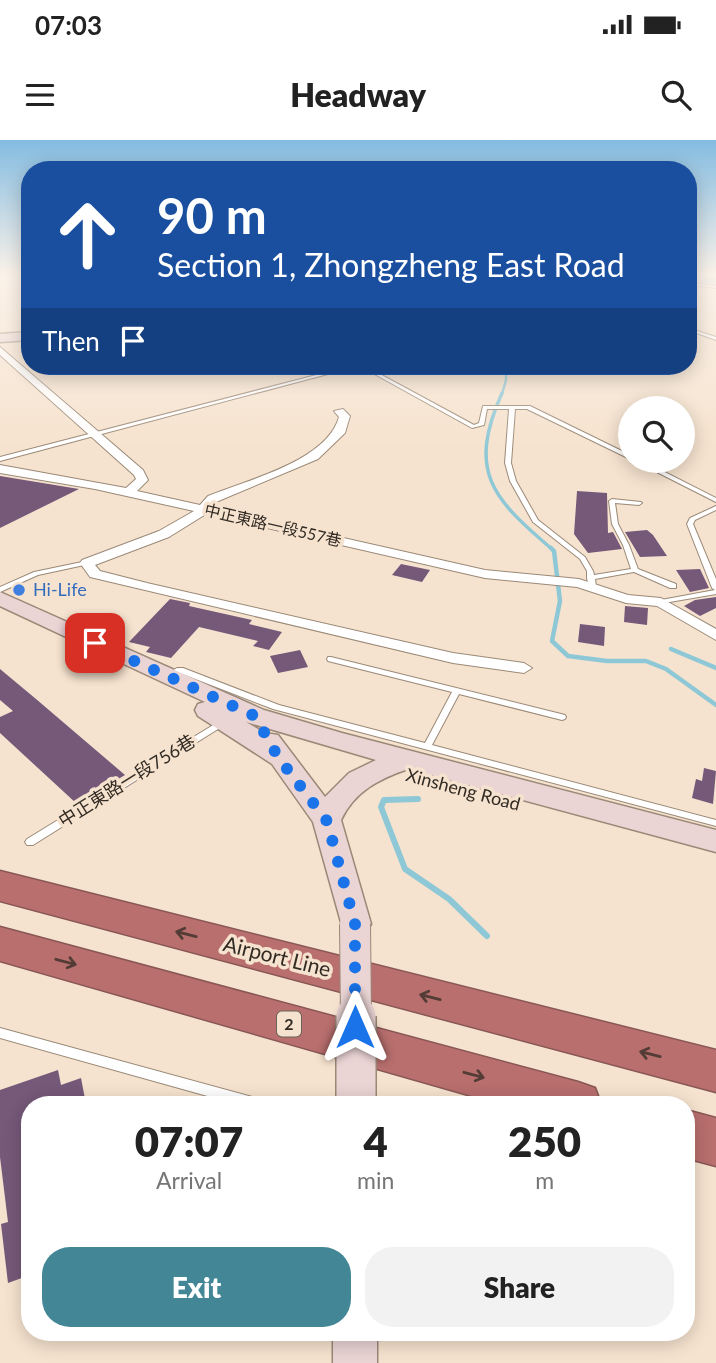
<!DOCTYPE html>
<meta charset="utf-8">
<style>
body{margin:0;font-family:Lato,"Noto Sans TC",sans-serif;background:#f2f2f2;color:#222;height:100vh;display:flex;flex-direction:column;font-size:26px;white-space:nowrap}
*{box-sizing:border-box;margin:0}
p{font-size:23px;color:#767676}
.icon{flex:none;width:38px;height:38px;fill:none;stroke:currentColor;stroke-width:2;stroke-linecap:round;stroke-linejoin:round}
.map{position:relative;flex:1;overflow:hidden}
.side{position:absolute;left:21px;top:956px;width:674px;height:245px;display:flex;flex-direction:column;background:#fff;border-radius:28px;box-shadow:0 4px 18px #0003}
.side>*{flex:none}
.banner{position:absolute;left:21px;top:21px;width:676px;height:214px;border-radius:28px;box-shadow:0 4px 18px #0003;background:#1a4fa0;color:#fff;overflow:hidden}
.tools{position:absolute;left:618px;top:256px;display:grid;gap:14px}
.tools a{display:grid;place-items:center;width:77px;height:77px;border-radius:50%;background:#fff;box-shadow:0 4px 18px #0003;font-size:35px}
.pin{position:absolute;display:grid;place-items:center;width:60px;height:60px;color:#fff;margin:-30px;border-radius:14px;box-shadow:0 4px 10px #0006}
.me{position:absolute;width:77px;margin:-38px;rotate:0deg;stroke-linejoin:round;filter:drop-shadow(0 0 5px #0008)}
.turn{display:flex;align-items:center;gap:24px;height:147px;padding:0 21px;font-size:32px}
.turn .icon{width:91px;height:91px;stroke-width:2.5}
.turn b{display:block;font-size:49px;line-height:60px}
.then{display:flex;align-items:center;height:66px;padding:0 21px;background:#0003;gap:14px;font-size:26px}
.eta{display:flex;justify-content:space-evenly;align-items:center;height:119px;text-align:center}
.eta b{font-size:42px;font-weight:800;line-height:49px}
.primary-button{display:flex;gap:14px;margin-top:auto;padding:14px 21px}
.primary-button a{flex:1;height:80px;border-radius:28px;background:#438696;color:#fff;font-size:28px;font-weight:800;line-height:80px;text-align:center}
.primary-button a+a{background:#f2f2f2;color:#222}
.status{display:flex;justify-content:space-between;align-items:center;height:49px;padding:0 35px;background:#fff;direction:ltr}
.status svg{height:19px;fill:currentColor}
header{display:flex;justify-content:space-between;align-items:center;height:91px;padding:0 21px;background:#fff;font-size:32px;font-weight:800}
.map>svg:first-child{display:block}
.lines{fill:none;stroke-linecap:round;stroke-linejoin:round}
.stream-far3{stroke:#8ec8d6;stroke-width:2.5}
.stream-far2{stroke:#8ec8d6;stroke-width:3.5}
.stream-far1{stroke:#8ec8d6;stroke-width:4.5}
.stream{stroke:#8ec8d6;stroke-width:6}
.river{fill:#8ec8d6;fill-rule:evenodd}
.building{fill:#765879}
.lane-casing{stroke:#9a8977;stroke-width:2}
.street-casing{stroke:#9a8977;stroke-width:2}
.secondary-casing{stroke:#9a8977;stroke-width:3}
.highway-casing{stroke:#895754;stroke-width:3}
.lane{fill:#fff;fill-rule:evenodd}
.street{fill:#fff;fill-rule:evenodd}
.secondary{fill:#ead4d4;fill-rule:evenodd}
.highway{fill:#b86f6e;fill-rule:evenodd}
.secondary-bridge-far1-casing{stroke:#9a8977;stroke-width:32;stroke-linecap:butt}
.secondary-bridge-casing{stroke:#9a8977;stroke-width:42;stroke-linecap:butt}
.secondary-bridge-far1{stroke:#ead4d4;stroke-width:30}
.secondary-bridge{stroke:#ead4d4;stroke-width:39}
.oneway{stroke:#543c36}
.route{stroke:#1a73e8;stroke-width:12;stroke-dasharray:0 21.6}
.shop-dot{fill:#3f7fe0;stroke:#f6e3cf;stroke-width:2.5}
.labels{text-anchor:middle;stroke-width:7;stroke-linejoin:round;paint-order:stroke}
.far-street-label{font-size:16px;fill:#322b23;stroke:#f6e3cf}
.shield{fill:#f6e3cf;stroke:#6d6257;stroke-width:2}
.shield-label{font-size:16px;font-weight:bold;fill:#322b23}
.shop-label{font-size:18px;fill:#366cbe;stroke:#f6e3cf;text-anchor:start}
.street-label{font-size:18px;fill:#322b23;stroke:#f6e3cf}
.near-street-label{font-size:21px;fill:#322b23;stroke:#f6e3cf}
</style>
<div class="status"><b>07:03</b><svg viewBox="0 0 49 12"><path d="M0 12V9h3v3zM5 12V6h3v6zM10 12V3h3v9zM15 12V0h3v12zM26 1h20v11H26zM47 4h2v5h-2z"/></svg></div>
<header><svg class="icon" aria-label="menu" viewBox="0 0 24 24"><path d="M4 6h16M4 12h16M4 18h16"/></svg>Headway<svg class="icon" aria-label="search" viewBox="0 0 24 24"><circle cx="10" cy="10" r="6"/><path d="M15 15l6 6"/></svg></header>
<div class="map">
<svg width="716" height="1223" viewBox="0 0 716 1223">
<rect width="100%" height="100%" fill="#f6e3cf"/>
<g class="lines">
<path class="stream-far3" d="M502,254L506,240V226"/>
<path class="stream-far2" d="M502,253C467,332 492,358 553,410"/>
<path class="stream-far1" d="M551,408L554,411L560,461L552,501L568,516L607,521H646L666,529L716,565
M671,509L716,528"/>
<path class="stream" d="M418,659L384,660L381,667L405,729L449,759L487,796"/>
<path class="river" d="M688,135L716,137V145L688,143Z"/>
</g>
<path class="building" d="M0,336L79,349L0,388Z
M577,351L607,353L608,393L613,392L622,409L588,413L574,394Z
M647,390L653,395L667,416L640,417L625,392Z
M401,424L430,430L422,442L392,435Z
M700,429L709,448L690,452L676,430Z
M716,457V468L700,476L684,466L695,460Z
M170,459L190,463L189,466L252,480L249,484L282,492L269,510L253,506L258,501L199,487L171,518L146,512L150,507L129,502Z
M625,466L648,468L647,485L624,482Z
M580,484L605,487L604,506L578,502Z
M300,510L308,527L278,533L270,516Z
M0,529L36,559L125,635L77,664L0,593V577L13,571L0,560Z
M704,628L716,631L713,664L692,658L696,639L702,641Z
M58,930L61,945L81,938L86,964H30V1135L8,1143L1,1084L8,1082L0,1017V950Z"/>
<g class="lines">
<defs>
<path id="lane" d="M688,143L716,146V148L688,145Z
M688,188L716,197V200L688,190Z
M351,226H358L0,321V317Z
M360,226H365L474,285L479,283L483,266H530L630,315V319L628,318L527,269H515L511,323L516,341L538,380L585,417L593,431L594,435L631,429L623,405L612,384L609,361L612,359L641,362L642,363L639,365L615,363L618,384L629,405L638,429L676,444V448H670L634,432L595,439L596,446L592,448H589L587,438V431L580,419L533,382L510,341L505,323L509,269H487L484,285L472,288Z
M633,320H641L716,358V362Z
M716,366V370L695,380L693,384L716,439V454L658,464L657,462L661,460L715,450L712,448L687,384L690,378Z
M87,421L90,423L89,424L38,435L0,452V447L34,432Z
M328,517H331L565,575L566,577L565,579L562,580L459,554L432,605L716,680V686L273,569L180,533L167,538L163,536L177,528H183L279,565L425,603L452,552L328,521L327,519Z
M223,579L227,582L226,584L33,705H27L25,702L27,699Z
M0,888L256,958L260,960L262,964H236L0,898Z"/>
<path id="street" d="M0,207L143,330L148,340L137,351L200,365L208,356C247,340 327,321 339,277L334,271L343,269L350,276L345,293L318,319L216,362L211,368L485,430L579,439L628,455L661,458L716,489V500L657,466L626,463L577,447L485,438L206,374L169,397L95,425L100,431L147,443L453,513L524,523L532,528L524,533L453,523L90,437L80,423L82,420L159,391L194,371L95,349L0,333V325L126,348L136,339L134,335L0,215Z"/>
<path id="secondary" d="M30,192V200L0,202V194Z
M0,452L264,570L342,593L716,690V712L408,629C379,639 355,651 341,680L371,784L366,793L355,797L344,793L313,682L272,624L198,576L195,570L198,564L205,562L0,466ZM246,582L376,620L349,633L325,657L278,595L265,593Z
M333,1192H377V1223H333Z"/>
<path id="highway" d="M0,731L716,910V952L0,761Z
M0,787L578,942L595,948L601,964H500L0,821Z
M686,970L716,978V1026L686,1018Z"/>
</defs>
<use href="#lane" class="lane-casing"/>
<use href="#street" class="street-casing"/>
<use href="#secondary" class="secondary-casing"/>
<use href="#highway" class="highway-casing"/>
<use href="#lane" class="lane"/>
<use href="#street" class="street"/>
<use href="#secondary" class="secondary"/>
<use href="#highway" class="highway"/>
<defs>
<path id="secondary-bridge-far1" d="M355,784L356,878"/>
<path id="secondary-bridge" d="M356,876V964"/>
</defs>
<use href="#secondary-bridge-far1" class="secondary-bridge-far1-casing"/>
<use href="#secondary-bridge" class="secondary-bridge-casing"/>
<use href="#secondary-bridge-far1" class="secondary-bridge-far1"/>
<use href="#secondary-bridge" class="secondary-bridge"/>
</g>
<defs><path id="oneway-shaft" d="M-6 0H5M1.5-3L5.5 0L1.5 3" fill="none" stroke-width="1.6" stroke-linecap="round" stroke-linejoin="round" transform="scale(1.75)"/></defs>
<g class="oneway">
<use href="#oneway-shaft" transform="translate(186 794) rotate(-166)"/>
<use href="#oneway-shaft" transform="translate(66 822) rotate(15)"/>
<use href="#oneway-shaft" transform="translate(430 857) rotate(-166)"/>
<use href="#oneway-shaft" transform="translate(650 914) rotate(-166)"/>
<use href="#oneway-shaft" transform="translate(474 935) rotate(15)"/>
</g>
<linearGradient id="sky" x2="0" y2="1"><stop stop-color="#84bce1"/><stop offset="0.44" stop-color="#fbf2e9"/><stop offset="1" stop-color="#fbf2e9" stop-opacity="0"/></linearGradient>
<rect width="716" height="306" fill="url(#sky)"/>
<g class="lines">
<path class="route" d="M95,503L255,576L278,617L327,681L355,784V887"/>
</g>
<circle class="shop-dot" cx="19" cy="450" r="7"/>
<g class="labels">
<g class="far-street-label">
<text transform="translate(273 385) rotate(13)" y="6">中正東路一段557巷</text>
</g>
<rect class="shield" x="277" y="871.5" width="24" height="25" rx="5"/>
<g class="shield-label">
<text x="289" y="890">2</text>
</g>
<g class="shop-label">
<text x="33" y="456">Hi-Life</text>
</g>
<g class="street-label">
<text transform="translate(127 641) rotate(-32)" y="6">中正東路一段756巷</text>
<text transform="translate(463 650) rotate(15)" y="6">Xinsheng Road</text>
</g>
<g class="near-street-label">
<text transform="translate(277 817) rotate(14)" y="7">Airport Line</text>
</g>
</g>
</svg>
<div class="tools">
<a><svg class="icon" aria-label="search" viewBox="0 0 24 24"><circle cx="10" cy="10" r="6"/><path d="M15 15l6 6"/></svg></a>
</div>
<div class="pin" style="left:95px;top:503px;background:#d93025"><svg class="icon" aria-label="arrive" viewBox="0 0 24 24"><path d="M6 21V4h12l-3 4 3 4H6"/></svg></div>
<svg class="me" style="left:355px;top:887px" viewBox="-20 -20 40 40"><path d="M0-17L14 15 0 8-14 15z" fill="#1a73e8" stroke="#fff" stroke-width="4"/></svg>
<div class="banner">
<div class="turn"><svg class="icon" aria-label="ahead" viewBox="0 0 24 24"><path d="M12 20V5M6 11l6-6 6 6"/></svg><div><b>90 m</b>Section 1, Zhongzheng East Road</div></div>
<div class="then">Then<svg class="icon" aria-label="arrive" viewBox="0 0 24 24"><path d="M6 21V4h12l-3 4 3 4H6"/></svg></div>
</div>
<section class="side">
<div class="eta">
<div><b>07:07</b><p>Arrival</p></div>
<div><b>4</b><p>min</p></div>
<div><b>250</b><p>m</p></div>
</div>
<div class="primary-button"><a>Exit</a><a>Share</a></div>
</section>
</div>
